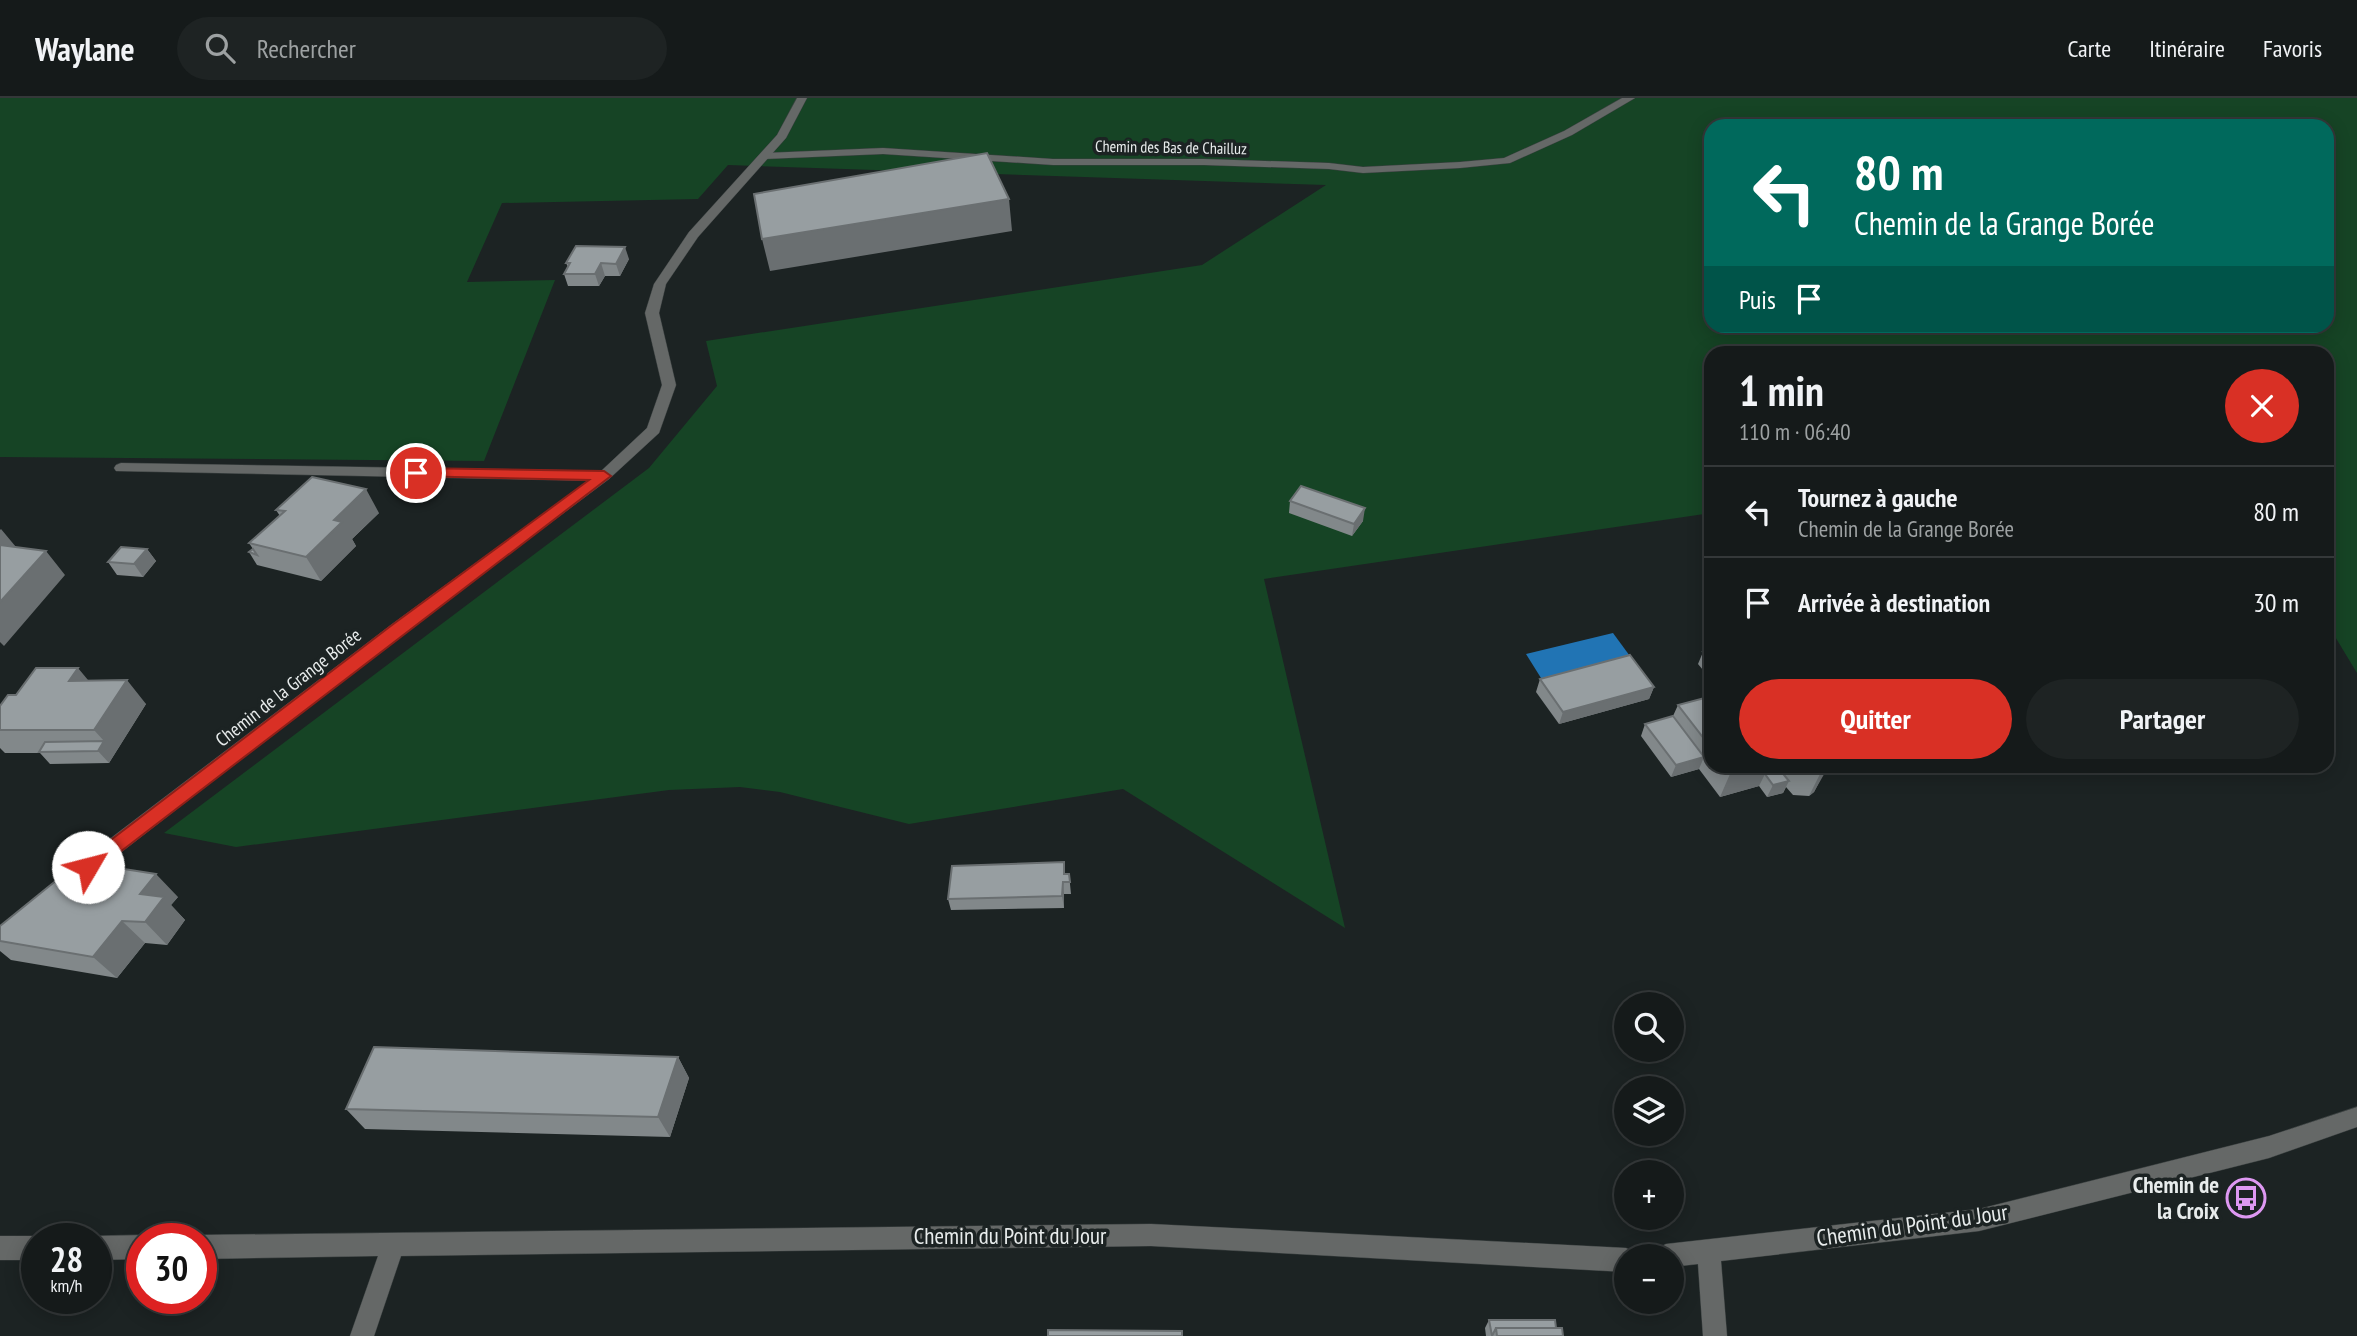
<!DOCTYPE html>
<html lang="fr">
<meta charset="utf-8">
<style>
body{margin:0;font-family:"PT Sans Narrow",sans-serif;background:#1e2323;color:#f1f3f6;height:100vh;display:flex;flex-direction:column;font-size:26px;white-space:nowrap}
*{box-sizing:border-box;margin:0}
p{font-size:23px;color:#9da1a2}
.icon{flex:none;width:38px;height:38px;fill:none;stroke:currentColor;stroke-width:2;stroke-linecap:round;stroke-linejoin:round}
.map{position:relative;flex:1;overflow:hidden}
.panel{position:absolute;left:1704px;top:248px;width:630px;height:427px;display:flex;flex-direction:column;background:#151a1a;border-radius:21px;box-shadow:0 4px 18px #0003,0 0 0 2px #343839}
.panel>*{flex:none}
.top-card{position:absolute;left:1704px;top:21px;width:630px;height:214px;border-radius:21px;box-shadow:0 4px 18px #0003,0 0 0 2px #343839;background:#00695c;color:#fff;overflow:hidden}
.buttons{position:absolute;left:1614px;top:894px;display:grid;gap:14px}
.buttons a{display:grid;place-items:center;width:70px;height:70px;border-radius:50%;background:#151a1a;box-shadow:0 4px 18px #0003,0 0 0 2px #343839;font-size:35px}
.speed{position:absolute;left:21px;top:1125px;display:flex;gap:14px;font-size:35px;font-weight:700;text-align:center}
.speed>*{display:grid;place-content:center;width:91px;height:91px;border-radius:50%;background:#151a1a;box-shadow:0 4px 18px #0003,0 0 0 2px #343839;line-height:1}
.speed small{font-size:18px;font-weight:400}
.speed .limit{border:10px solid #d22;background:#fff;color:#111}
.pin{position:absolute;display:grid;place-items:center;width:60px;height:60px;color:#fff;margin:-30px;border:4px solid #fff;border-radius:50%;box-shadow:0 2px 7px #0007}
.me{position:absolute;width:77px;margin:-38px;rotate:53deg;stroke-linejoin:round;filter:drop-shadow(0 0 5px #0008)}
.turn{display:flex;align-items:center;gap:24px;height:147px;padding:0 35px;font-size:32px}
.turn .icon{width:91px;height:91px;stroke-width:2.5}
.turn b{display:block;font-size:49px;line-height:60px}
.then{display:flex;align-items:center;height:66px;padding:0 35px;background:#0003;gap:14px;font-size:26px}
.round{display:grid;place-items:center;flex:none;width:74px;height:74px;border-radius:37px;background:#1e2323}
.summary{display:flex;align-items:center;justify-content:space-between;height:119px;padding:0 35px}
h1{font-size:42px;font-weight:700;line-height:52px}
.action{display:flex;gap:14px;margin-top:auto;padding:14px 35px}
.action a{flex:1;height:80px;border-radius:42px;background:#d93025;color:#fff;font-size:28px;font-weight:700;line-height:80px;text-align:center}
.action a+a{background:#1e2323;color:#f1f3f6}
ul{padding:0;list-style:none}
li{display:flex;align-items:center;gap:21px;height:91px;padding:0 35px;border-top:2px solid #343839}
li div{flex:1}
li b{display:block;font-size:26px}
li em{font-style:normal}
header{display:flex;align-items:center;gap:42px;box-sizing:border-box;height:98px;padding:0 35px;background:#151a1a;border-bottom:2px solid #343839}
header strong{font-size:33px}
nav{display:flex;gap:38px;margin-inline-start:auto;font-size:24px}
.search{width:490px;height:63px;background:#1e2323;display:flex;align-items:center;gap:18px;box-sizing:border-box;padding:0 24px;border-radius:38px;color:#9da1a2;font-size:26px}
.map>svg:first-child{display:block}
.green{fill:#164425;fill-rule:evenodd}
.water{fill:#2174b4}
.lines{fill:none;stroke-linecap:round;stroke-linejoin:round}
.lane-casing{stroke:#393f3f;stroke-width:1}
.street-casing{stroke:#393f3f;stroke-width:1}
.lane{fill:#656867;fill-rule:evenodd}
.street{fill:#656867;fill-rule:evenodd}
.wall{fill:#82888a}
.shaded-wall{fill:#6a6f71}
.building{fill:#979ea1;stroke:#6a6f71;stroke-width:2}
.route{fill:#d93025;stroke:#8d1f18;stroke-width:2}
.labels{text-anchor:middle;stroke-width:7;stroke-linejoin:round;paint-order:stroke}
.far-street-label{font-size:16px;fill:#e8ecec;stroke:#1c2323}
.street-label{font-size:19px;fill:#e8ecec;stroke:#1c2323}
.near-poi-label{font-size:23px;font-weight:bold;fill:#e8ecec;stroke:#1c2323;text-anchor:end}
.near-street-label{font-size:23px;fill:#e8ecec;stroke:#1c2323}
</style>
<header>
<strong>Waylane</strong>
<div class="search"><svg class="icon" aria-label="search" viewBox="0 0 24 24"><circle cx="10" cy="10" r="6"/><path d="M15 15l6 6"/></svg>Rechercher</div>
<nav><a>Carte</a><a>Itinéraire</a><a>Favoris</a></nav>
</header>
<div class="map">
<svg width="2357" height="1238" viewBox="0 0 2357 1238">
<rect width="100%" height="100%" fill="#1c2323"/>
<path class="green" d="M0,0H2357V575L2328,527V256H1712L1711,415L1264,481L1345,830L1123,691L909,726L780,694L740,689L669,692L236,749L164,735L649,370L717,288L706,243L1202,167L1326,87L728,67L698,101L502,105L467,184L555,182L484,363L0,359ZM1712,28H2328V228H1712Z"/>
<path class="water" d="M1613,535L1635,565L1546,588L1526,556Z"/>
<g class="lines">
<defs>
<path id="lane" d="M1622,0H1635L1572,37L1510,65L1460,70L1363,75L1329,71L1204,67H1053L883,56L765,61L759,58L765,55L883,50L1053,61H1204L1329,65L1363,69L1460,64L1504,60L1564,33Z
M121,365L604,373L611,378L604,383L116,373L114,370L116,367Z"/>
<path id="street" d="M797,0H807L786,40L698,139L666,186L659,215L676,287L659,335L609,381L403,535L79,787L72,789L65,787L62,781L65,775L391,527L599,375L647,330L662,287L645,215L654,186L689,134L777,37Z
M2357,1009V1029L2269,1060L1979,1133L1721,1163L1727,1238H1703L1698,1166L1671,1169V1158H1654L1658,1150L1666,1146L1979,1111L2269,1038Z
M1151,1126L1626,1150L1634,1154L1636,1158H1626V1174L1151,1148L401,1158L374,1238H350L378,1158L201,1161V1141H193L201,1137Z
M142,1137L150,1141H142V1161L96,1162V1141H90L96,1138Z
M0,1138H37L43,1141H37V1162H0Z"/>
</defs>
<use href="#lane" class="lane-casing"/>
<use href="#street" class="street-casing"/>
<use href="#lane" class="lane"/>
<use href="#street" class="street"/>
</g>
<path class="wall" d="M629,161L620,178H605L599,188H568L564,176L568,169L566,165Z
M1290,403L1363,423L1352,438L1289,415Z
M276,412L379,415L352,441L356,448L321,483L257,467L249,454L253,451L249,445L280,418Z
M147,451L156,463L143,479L117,477L108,464Z
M1712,551V583L1698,566L1703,554Z
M1540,581L1654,589L1649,601L1559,626L1536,594Z
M89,583L146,606L109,665L50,666L40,655H5L0,650V608L16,597Z
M1712,598V668H1827L1814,694L1809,698L1793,697L1786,689L1783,695L1767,699L1759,688L1720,699L1699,671L1671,679L1641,638L1645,626L1673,618L1678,607Z
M1065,776H1069L1071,796H1064V810L951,812L948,801Z
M178,799L171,807L185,822L167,847L145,845L117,880L11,862L0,853V828Z
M678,959L689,980L670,1039L365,1031L346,1011Z
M1489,1222L1556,1230L1563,1238H1486L1485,1230Z"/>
<path class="shaded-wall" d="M1009,101L1012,133L770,173L762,141Z
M625,149L629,161L620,178L616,166Z
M601,165L605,178L599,188L595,176Z
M366,391L379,415L352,441L356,448L321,483L306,459L334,422Z
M1365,410L1363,423L1352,438L1354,426Z
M1,431L21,455L0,460V432Z
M147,451L156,463L143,479L134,466Z
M46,453L65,477L4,548L0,544V504Z
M78,570L98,594L69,583Z
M127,582L146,606L109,665L98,653L104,643L94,632Z
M1654,589L1649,601L1559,626L1563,614Z
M1704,659L1699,671L1671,679L1676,667Z
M1758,668H1787L1780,683L1765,676L1759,688L1720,699L1730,676Z
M1827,671L1814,694L1809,698L1821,674Z
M1789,683L1783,695L1767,699L1773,687Z
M156,776L178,799L171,807L185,822L167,847L145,824L140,796Z
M1063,784L1064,796V810L1062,798Z
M122,823L145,845L117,880L93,859Z
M678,959L689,980L670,1039L658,1019Z"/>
<path class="building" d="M987,55L1009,101L762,141L754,96Z
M576,148L625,149L616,166L601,165L595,176H564L570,165H566Z
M312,379L366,391L334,422L342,424L306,459L249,445L285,413L276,412Z
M1301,388L1365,410L1354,426L1290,403Z
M0,447L46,453L0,504Z
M121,449L147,451L134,466L108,464Z
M253,451L257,457L249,454Z
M1712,551V565L1703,554Z
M1630,557L1654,589L1563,614L1540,581Z
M36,570H78L69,583L127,582L94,632H0V608L8,597H16Z
M1712,598V651L1678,607Z
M1673,618L1704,659L1676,667L1645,626Z
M104,643L98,653L39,654L45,644Z
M1725,668H1758L1730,676Z
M1800,668H1827V671L1821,674H1806Z
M1780,672L1789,683L1773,687L1765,676Z
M79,764L156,776L140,796L164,799L145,824L122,823L93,859L0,843V828Z
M1064,764V776H1069L1070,784H1063L1062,798L948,801L952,768Z
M374,949L678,959L658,1019L346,1011Z
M1489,1222H1555L1556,1230H1496L1492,1238Z
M1496,1230H1562L1563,1238H1497Z
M1048,1232L1182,1233V1238H1048Z"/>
<path class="route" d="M416,370L604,373L611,378L94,774H82L79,769L82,764L392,527L589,382L411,378L409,375Z"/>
<defs>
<symbol id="bus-ring" viewBox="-11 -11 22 22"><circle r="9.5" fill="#1c2323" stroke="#de98f2" stroke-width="1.5"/><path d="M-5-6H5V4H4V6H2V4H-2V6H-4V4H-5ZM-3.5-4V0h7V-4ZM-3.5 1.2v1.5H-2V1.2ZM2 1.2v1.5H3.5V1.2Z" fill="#de98f2"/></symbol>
</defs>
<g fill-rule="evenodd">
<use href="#bus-ring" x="2224" y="1078" width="44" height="44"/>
</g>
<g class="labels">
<g class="far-street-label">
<text transform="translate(1171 49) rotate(1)" y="6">Chemin des Bas de Chailluz</text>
</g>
<g class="street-label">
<text transform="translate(288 589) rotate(-38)" y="7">Chemin de la Grange Borée</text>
</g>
<g class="near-poi-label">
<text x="2219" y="1095">Chemin de<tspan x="2219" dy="26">la Croix</tspan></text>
</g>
<g class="near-street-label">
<text transform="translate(1912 1127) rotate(-8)" y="8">Chemin du Point du Jour</text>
<text x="1010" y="1146">Chemin du Point du Jour</text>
</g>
</g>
</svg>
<div class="buttons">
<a><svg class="icon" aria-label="search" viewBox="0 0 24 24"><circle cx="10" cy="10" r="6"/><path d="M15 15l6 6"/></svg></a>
<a><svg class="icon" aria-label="layers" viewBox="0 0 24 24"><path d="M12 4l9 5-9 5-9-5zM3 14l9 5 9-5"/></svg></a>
<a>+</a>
<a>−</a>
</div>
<div class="speed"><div>28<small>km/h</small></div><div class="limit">30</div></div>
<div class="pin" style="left:416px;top:375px;background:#d93025"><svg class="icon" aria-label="arrive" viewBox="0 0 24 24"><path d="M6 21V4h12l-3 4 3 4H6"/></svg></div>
<svg class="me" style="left:88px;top:769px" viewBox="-20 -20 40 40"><circle r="19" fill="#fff"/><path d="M0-13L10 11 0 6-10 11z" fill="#d93025"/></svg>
<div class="top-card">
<div class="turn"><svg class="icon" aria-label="left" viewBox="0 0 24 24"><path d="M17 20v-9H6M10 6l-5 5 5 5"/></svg><div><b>80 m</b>Chemin de la Grange Borée</div></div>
<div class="then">Puis<svg class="icon" aria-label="arrive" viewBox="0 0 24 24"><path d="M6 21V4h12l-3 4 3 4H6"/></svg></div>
</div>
<section class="panel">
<div class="summary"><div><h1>1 min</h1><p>110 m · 06:40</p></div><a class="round" style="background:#d93025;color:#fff"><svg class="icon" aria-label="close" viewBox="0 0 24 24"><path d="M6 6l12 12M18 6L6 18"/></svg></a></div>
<ul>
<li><svg class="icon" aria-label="left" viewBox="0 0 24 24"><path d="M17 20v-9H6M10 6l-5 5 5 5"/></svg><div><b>Tournez à gauche</b><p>Chemin de la Grange Borée</p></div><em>80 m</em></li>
<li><svg class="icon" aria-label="arrive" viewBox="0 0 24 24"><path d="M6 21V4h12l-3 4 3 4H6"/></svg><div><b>Arrivée à destination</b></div><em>30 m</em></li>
</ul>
<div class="action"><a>Quitter</a><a>Partager</a></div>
</section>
</div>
